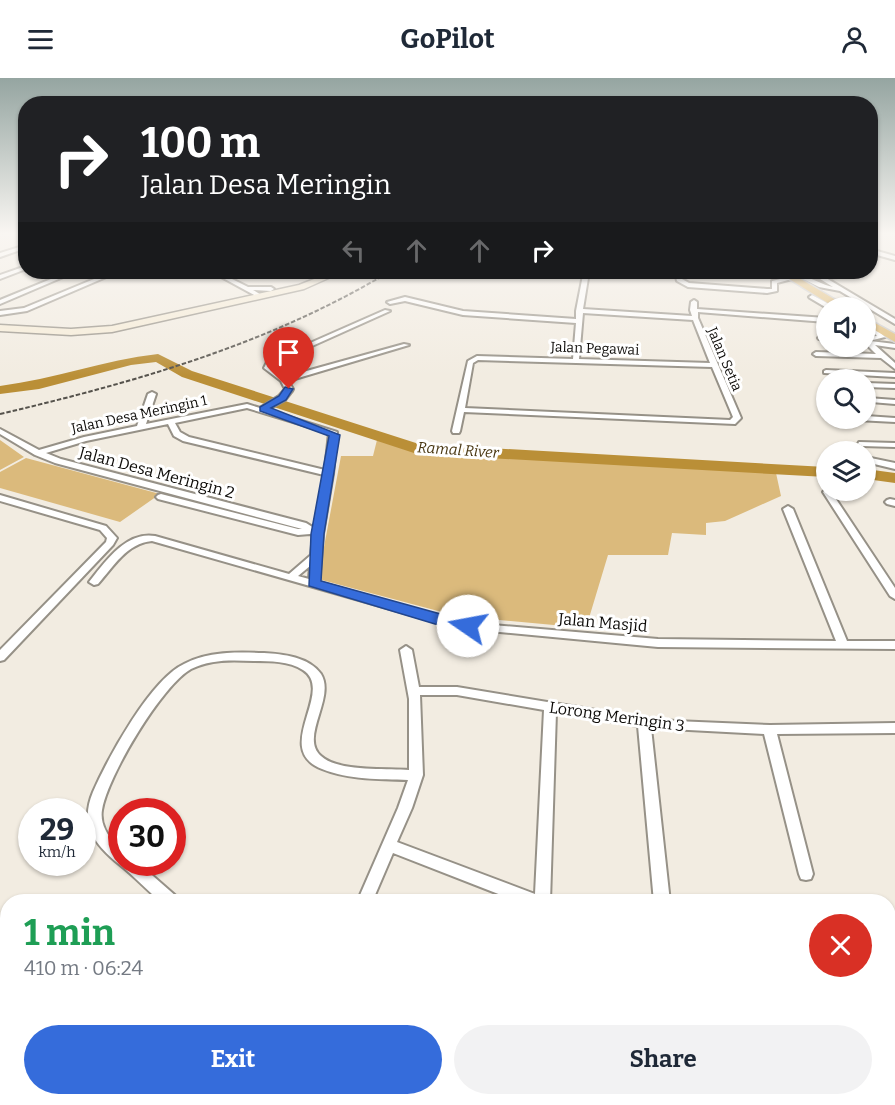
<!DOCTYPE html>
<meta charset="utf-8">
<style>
body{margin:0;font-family:Bitter,serif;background:#f2f2f3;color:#1f2937;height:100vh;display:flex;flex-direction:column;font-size:22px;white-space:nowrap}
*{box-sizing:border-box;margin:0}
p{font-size:20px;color:#747a83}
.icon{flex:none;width:33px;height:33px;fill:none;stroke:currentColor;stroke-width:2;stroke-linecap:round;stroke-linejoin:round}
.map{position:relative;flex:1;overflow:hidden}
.side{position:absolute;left:0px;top:816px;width:896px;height:212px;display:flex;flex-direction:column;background:#fff;border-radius:24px 24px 0 0;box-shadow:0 2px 4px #0004}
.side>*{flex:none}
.top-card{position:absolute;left:18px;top:18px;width:860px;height:183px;border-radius:24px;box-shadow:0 2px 4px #0004;background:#202124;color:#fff;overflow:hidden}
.tools{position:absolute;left:816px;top:219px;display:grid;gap:12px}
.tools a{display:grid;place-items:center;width:60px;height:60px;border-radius:50%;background:#fff;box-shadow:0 2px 4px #0004;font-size:30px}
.speed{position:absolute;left:18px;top:720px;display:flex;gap:12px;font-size:30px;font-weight:700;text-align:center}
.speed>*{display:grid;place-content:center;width:78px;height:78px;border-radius:50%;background:#fff;box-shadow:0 2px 4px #0004;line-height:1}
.speed small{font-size:15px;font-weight:400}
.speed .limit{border:9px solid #d22;background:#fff;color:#111}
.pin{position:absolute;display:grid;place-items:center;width:51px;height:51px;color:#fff;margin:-62px -26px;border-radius:50% 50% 50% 0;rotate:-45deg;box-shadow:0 0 6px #0007}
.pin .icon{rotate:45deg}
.me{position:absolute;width:66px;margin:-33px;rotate:282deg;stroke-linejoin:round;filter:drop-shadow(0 0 4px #0008)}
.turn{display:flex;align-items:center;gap:21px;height:126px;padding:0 24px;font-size:27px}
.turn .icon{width:78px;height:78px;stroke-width:2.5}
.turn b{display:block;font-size:42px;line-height:51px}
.lanes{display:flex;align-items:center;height:57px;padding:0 24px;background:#0003;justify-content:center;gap:30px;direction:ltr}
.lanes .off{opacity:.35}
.round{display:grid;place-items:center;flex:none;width:63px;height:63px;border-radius:32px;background:#f2f2f3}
.summary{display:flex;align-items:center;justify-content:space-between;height:102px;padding:0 24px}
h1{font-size:36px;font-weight:700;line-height:45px;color:#1e9e55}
.cta{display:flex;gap:12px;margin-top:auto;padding:12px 24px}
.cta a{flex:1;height:69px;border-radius:36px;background:#356cdb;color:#fff;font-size:24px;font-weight:700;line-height:69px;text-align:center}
.cta a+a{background:#f2f2f3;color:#1f2937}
header{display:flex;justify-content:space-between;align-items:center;height:78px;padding:0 24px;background:#fff;font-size:27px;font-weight:700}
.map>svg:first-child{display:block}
.green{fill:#dbba7c}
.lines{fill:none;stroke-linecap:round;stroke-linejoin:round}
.river{fill:#ba8f37;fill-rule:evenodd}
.street-casing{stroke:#969187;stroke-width:4}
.secondary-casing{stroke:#969187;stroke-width:3}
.highway-casing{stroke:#cfcece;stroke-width:3}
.street{fill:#fff;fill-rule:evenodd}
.secondary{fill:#f6ecd7;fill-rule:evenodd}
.highway{fill:#e1be7b;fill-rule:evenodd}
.rail{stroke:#55524c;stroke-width:2;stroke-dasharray:4.5 2;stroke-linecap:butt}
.route{fill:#356cdb;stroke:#22468e;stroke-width:1.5}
.labels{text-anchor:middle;stroke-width:6;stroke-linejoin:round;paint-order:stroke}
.far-street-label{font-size:14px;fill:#0d0b08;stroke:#fff}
.far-water-label{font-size:15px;font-style:italic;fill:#493712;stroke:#fff}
.street-label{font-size:16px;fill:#0d0b08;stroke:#fff}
</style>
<header><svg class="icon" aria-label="menu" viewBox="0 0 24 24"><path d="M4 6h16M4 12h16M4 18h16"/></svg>GoPilot<svg class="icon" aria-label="person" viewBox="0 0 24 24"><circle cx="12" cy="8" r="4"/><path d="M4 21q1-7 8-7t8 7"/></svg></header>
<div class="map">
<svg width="895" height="1027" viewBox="0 0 895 1027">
<rect width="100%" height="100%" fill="#f2ece1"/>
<path class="green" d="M0,362L24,379L0,392Z
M377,362L419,374L776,395L781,418L725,443L706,445V457L672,455L668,477H608L586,550L457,538L318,501L341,378H373Z
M26,380L160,416L120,444L0,410V394Z
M484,1020H784L785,1027H483Z"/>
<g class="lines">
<path class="river" d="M158,276L192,293L419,366L826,389V399L417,376L182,299L156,284L131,287L39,311L0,316V308C54,301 104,282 158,276Z
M866,391L895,395V405L866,401Z"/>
<defs>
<path id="street" d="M26,167V170L0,179V175Z
M870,171L895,178V182L870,175Z
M26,188V191L0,201V197Z
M68,194H75L0,226V222Z
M111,194H118L27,233L0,237V233L24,230Z
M212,194H218L248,209H271L274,211L271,213L253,212L263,218L258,219Z
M558,194H589L583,231L692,238L690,232L691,224L694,222L697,224V231L826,240V244L698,234V240L741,340L735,346L464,334L460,353L459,355H453L452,353L468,283L477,278L573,281L576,245L463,237L405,223L390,226L387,224L405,219L463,233L576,241V233L583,197L560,196ZM583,235L693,242L710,285L579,281ZM478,282L712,289L733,339L730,342L465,330L473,285Z
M618,194H623L624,196L619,197Z
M675,194H680L682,201L689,205L767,211H772V203L789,199L792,201L777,205V213L767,215L688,209L677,203Z
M809,194H815L822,197L852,195L853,196L850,198L826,200L895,241V246L840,213L819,209L799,199C808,197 822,207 833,209Z
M812,217L814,218L836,230H827L810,220L809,219Z
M385,232L390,233L272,286L271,289L285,299L404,266L409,267L288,303L293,311L292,313L285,322L267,332L337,354L333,396L323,456L319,504L441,539L468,545L658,561L836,563L783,431L788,428L793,431L847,563H895V571L658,569L468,551L436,544L152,463C127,465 113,489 98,506L94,507L89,504C105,484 126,453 155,458L289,496L311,477L313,457L310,456L298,457L158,421L156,419L158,417L161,416L298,451H302L55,385L35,377L0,356V351L39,372L84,359L137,348L148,316L152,314L156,316L146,346L247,326L260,330L279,318L285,311L281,303L264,290L267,284ZM247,330L329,355L325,392L189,359L180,354L175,345ZM168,346L174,358L183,363L324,397L314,450L306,445L61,381L46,375L86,363ZM310,488L309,501L298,498Z
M866,242L885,259L869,263H870L895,266V270L875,267L895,285V291L881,280L816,278L813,276L816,274L876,276L866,266V259L877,258L866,247Z
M821,258H826V262L819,261L818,260Z
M826,292L895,295V299L824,295V293Z
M866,305L895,306V310L866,309Z
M868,320L895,322V326L871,324H868Z
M866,338L895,340V344L857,342L853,340H866Z
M859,364L895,365V369L862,368L858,366Z
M866,379L895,385V391L866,384Z
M826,411L830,412L895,510V521L890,518L823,414Z
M0,417L106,448L117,460L113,467L4,582L0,583V572L106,464L107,460L100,452L0,423Z
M890,421L895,422V428L887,426L885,424L887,422Z
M406,568L412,572L419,609H457L644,640L675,643L770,647L895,645V655L777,656L813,796L811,801L806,802L801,801L799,796L764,656L651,650L670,824H654L638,648L556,634L550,824H519L393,775L372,824H357L398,730L408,702C380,701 349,702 322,691C271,671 336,613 303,592C289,583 270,583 254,583C232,582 211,581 191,591C162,607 107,699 102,732C100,744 106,756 115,765C117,767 120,768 121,771C123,774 122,781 122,784H137L177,819L179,824H161C147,812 134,798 120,787C95,767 79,747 93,714C108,680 150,602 184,586C208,573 237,574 264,575C283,576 309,579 321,596C336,620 299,659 321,678C338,694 386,690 409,692V621L400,572ZM420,617H457L544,632L535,816L397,764L412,730L423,697Z
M888,860L895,861V875L888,874Z
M268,1020H286L283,1027H265Z"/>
<path id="secondary" d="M332,194H342L304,211L112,254L71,257L0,253V247L71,251L112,248L299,207Z"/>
<path id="highway" d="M778,194H789L849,230H836Z
M866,240L895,256V264L866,247Z"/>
</defs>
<use href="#street" class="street-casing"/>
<use href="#secondary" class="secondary-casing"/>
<use href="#highway" class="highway-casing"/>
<use href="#street" class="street"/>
<use href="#secondary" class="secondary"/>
<use href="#highway" class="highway"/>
<path class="rail" d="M0,336C136,304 269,266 389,194"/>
</g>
<linearGradient id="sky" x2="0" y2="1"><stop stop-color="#95a5a1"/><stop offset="0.52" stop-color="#f9f6f2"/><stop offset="1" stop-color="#f9f6f2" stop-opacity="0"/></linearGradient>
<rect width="895" height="298" fill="url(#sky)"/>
<path class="route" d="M285,309L293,311L286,322L271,330L340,357L324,456L321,503L473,545L475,548L473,551L435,546L309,508L311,456L329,358L260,333V329L279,318Z"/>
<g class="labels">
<g class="far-street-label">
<text transform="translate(595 270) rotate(2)" y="5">Jalan Pegawai</text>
<text transform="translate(725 281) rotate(67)" y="5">Jalan Setia</text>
<text transform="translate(139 336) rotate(-12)" y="5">Jalan Desa Meringin 1</text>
</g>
<g class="far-water-label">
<text transform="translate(458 372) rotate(4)" y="5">Ramal River</text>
</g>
<g class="street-label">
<text transform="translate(157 394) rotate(15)" y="6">Jalan Desa Meringin 2</text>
<text transform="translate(603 544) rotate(5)" y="6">Jalan Masjid</text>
<text transform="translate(617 638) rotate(8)" y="6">Lorong Meringin 3</text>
</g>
</g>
</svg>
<div class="tools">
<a><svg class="icon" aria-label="sound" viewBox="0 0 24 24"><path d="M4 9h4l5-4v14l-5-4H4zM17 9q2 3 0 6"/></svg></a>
<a><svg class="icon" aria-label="search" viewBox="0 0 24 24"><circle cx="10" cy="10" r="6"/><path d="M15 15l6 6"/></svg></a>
<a><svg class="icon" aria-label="layers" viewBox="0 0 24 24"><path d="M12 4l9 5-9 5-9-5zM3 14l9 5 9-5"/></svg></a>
</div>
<div class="speed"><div>29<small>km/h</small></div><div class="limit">30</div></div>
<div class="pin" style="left:289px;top:311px;background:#d93025"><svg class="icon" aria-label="arrive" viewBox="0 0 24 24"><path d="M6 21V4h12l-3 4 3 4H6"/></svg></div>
<svg class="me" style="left:468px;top:548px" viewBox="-20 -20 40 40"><circle r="19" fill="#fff"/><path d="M0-13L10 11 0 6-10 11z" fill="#356cdb"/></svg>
<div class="top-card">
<div class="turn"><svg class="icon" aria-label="right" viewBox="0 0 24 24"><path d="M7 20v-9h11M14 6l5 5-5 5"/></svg><div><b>100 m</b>Jalan Desa Meringin</div></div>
<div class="lanes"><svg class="icon off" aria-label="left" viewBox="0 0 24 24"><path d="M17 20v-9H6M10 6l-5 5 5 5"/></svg><svg class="icon off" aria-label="ahead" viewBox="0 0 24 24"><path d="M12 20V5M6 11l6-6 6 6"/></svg><svg class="icon off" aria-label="ahead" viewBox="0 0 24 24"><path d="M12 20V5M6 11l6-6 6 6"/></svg><svg class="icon" aria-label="right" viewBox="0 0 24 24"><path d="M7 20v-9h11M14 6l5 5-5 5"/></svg></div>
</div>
<section class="side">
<div class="summary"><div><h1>1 min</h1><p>410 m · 06:24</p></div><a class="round" style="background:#d93025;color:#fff"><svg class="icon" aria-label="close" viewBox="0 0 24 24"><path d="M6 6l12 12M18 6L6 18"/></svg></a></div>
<div class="cta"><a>Exit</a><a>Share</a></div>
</section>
</div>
